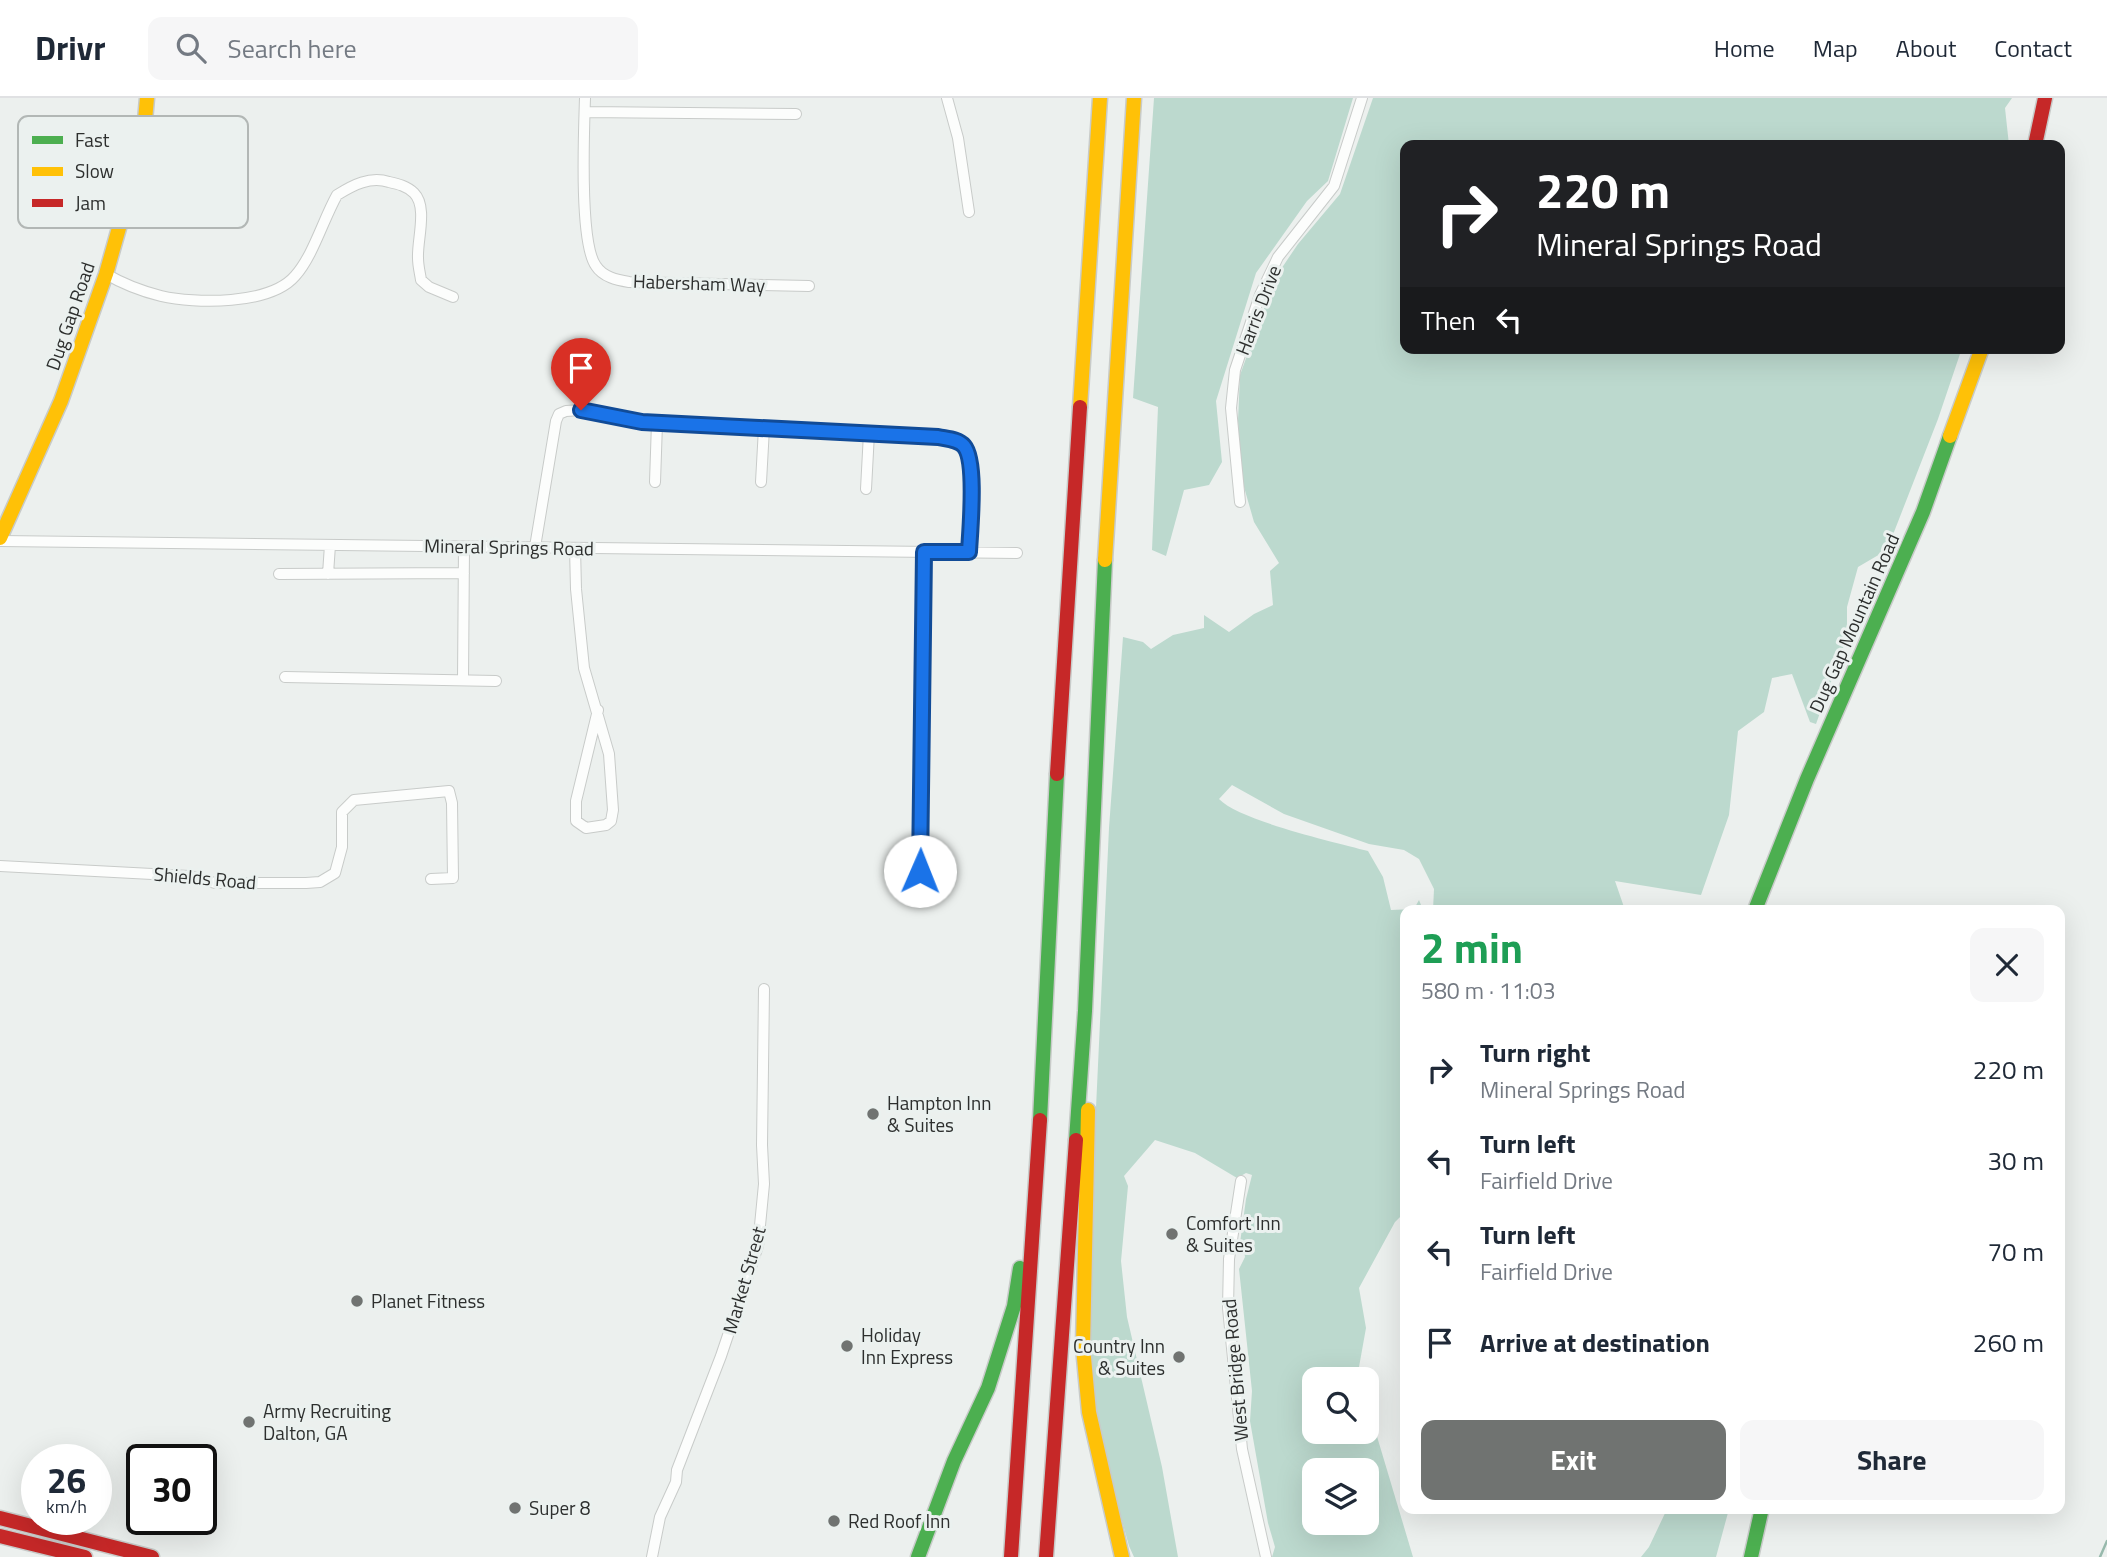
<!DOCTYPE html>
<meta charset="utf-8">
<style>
body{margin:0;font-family:"Titillium Web",sans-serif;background:#f6f6f7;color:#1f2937;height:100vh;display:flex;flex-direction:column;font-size:26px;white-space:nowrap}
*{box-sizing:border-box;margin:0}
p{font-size:23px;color:#747a83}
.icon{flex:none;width:38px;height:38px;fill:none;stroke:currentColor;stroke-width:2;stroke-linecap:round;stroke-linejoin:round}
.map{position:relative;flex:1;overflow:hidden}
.drawer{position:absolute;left:1400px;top:807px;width:665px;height:609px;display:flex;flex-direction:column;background:#fff;border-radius:14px;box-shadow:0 7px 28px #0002}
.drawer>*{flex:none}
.hud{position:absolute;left:1400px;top:42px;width:665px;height:214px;border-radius:14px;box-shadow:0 7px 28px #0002;background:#202124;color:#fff;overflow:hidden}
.tools{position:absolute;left:1302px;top:1269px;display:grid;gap:14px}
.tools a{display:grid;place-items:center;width:77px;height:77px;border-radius:14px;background:#fff;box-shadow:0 7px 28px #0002;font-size:35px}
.speed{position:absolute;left:21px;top:1346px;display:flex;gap:14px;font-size:35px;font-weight:700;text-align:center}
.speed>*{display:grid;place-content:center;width:91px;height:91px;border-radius:50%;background:#fff;box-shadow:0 7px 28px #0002;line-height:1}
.speed small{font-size:18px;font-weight:400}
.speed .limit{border:4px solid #111;border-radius:10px;background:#fff;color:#111}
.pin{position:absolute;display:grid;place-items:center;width:60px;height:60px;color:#fff;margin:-72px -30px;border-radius:50% 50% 50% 0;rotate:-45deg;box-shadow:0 0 7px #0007}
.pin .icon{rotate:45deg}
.me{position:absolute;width:77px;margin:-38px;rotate:1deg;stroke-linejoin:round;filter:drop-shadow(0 0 5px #0008)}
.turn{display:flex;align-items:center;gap:24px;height:147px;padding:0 21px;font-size:32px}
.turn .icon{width:91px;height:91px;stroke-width:2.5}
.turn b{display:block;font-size:49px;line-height:60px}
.then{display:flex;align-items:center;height:66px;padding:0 21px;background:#0003;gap:14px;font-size:26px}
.round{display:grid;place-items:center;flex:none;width:74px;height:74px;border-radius:14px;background:#f6f6f7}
.head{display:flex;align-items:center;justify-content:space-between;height:119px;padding:0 21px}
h1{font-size:42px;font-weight:700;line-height:52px;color:#1e9e55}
.action{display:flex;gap:14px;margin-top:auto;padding:14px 21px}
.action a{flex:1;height:80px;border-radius:14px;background:#707371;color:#fff;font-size:28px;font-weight:700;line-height:80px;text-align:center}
.action a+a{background:#f6f6f7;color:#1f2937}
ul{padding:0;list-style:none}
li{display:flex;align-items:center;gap:21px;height:91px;padding:0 21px}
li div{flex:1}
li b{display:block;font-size:26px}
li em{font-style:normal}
header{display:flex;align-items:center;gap:42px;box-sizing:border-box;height:98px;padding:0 35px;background:#fff;border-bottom:2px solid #e0e1e3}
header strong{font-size:33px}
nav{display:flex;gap:38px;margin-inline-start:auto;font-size:24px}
.search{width:490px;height:63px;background:#f6f6f7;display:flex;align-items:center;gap:18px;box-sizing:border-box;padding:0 24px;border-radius:14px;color:#747a83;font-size:26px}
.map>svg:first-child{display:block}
.forest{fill:#bcd9ce;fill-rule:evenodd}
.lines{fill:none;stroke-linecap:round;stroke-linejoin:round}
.stream{stroke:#97b9ac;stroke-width:2.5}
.street-casing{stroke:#c8cbc9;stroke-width:12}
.fast-casing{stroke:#c8cbc9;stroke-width:17}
.slow-casing{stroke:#c8cbc9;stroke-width:17}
.jam-casing{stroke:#c8cbc9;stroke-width:17}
.street{stroke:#fcfdfc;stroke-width:10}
.fast{stroke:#4caf50;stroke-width:14}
.slow{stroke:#ffc107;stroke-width:14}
.jam{stroke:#c62828;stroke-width:14}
.route-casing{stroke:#114b97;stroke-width:18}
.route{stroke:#1a73e8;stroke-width:12}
.poi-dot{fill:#707371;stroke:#ebf1ef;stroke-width:2.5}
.labels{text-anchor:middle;stroke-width:6;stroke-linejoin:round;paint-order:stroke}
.street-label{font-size:19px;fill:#2d2f2e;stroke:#ebf1ef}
.poi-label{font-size:19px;fill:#2d2f2e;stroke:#ebf1ef;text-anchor:start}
.key{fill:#ebf1ef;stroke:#b2b7b5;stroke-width:2}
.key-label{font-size:19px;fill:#2d2f2e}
</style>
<header>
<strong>Drivr</strong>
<div class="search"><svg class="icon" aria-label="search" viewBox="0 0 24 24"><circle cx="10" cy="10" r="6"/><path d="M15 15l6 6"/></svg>Search here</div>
<nav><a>Home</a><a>Map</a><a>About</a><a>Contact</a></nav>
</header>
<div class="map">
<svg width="2107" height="1459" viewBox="0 0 2107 1459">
<rect width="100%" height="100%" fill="#ecf0ee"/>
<path class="forest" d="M1154,0H1353L1328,83L1307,103L1256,175L1216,303L1222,364L1209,387L1184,392L1166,458L1152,452L1158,309L1133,300Z
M1373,0H2012L2005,10L2009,47H1405V250H1962L1938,321L1887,452L1858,469L1847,509V539L1816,626L1810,624L1792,576L1772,580L1764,614L1738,633L1729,717L1701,797L1615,783L1625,812H1433L1434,791L1419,761L1404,752L1369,746L1284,716L1232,687L1219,701C1240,723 1335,744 1368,753L1383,779L1391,812L1414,811L1419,802L1423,812H1405V1114L1395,1124L1359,1190L1366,1230L1359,1269L1362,1281H1314V1334H1367V1305L1413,1459H1272L1275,1449L1268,1425L1250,1323L1252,1293L1239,1171L1245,1159L1243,1147L1240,1145L1246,1101L1252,1077L1246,1075L1237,1080L1195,1055L1155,1042L1124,1078L1128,1088L1121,1163L1127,1219L1162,1369L1178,1459H1134L1129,1448L1094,1322L1087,1204L1109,730L1123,539L1143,544L1151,551L1173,537L1204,530V517L1229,534L1254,516L1273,507L1270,473L1279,465L1254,424L1242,382L1238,323L1240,277L1275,180L1298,146L1340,96ZM1314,1372H1367V1424H1314Z
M1667,1411H1729L1716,1459H1641L1649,1449Z"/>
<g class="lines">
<path class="stream" d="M2100,1459L2107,1443"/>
<defs>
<path id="street" d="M585,0C584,33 579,145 596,168C603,179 617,182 629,184L809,188
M947,0L958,40L969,114
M585,14L796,16
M106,176C123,186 141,193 161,198C195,206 270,207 295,178C313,158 323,122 337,97C353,87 370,78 389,84C398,86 407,88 414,95C428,109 417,142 418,160C418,168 420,175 421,182L429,189L453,199
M655,384L657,325
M761,384L764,330
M866,391L869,335
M1240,404L1231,310L1235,272L1260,197L1278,159L1334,88L1362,0
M0,443L1017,455
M535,449L556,323L559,316L566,313L581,312L642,324L938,339C947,341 958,341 964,348C977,362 970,433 969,454
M575,450L576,491L584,570L609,656L613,712L611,723L606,727L586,730L576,723V703L598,612
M279,476L464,475
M328,476L330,447
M285,579L496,583
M463,582L464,449
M0,768L190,778L215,785H306L320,784L335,775L342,749V714L354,702L449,693L452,705L453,780L431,781
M920,773L924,454
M1241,1083L1229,1161L1228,1210L1242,1351L1266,1459
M652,1459L660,1419L676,1384L677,1372L721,1258L758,1148L764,1086L762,1047L764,891"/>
<path id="fast" d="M1755,812L1807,681L1923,414L1950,338
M1040,1022L1057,676
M1076,1042L1085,913L1105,462
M918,1459L954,1363L988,1290L1014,1208L1020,1170
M1751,1459L1762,1410"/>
<path id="slow" d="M1080,309L1100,0
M1950,338L1982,250
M0,440L61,303L106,176L143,45L147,0
M1105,462L1134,0
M1088,1012L1083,1249L1089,1314L1122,1459"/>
<path id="jam" d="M2035,47L2045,0
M1057,676L1080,309
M0,1420L152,1459
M0,1438L85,1459
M1011,1459L1040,1022
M1046,1459L1076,1042"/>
</defs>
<use href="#street" class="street-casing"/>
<use href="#fast" class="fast-casing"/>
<use href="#slow" class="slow-casing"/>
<use href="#jam" class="jam-casing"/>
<use href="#street" class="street"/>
<use href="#fast" class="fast"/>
<use href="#slow" class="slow"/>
<use href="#jam" class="jam"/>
</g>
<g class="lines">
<defs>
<path id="route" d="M581,312L642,324L938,339C947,341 958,341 964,348C977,363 970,433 969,454H924L920,773"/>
</defs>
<use href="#route" class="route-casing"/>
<use href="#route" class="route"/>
</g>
<g class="poi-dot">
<circle cx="873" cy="1016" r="7"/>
<circle cx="1172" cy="1136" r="7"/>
<circle cx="357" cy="1203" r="7"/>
<circle cx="847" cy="1248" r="7"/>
<circle cx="1179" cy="1259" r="7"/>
<circle cx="249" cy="1324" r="7"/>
<circle cx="515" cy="1410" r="7"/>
<circle cx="834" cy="1423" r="7"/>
</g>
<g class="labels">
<g class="street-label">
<text transform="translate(699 185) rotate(2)" y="7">Habersham Way</text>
<text transform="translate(1258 212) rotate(-69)" y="7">Harris Drive</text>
<text transform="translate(70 218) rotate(-71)" y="7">Dug Gap Road</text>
<text transform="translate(509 449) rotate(1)" y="7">Mineral Springs Road</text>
<text transform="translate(1854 525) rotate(-66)" y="7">Dug Gap Mountain Road</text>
<text transform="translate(205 780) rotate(5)" y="7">Shields Road</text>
<text transform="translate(744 1182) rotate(-74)" y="7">Market Street</text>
<text transform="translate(1235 1272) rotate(-95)" y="7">West Bridge Road</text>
</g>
<g class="poi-label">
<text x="887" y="1012">Hampton Inn<tspan x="887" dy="22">&amp; Suites</tspan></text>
<text x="1186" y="1132">Comfort Inn<tspan x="1186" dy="22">&amp; Suites</tspan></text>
<text x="371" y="1210">Planet Fitness</text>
<text x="861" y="1244">Holiday<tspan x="861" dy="22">Inn Express</tspan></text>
<text x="1165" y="1255" text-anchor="end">Country Inn<tspan x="1165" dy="22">&amp; Suites</tspan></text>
<text x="263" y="1320">Army Recruiting<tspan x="263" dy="22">Dalton, GA</tspan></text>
<text x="529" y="1417">Super 8</text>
<text x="848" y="1430">Red Roof Inn</text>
</g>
</g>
<rect x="18" y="18" width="230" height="112" rx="10" class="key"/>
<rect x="32" y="38" width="31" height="8" fill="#4caf50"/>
<rect x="32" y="69" width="31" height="9" fill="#ffc107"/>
<rect x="32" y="101" width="31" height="8" fill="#c62828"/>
<g class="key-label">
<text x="75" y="49">Fast</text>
<text x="75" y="80">Slow</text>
<text x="75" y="112">Jam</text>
</g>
</svg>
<div class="tools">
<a><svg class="icon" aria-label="search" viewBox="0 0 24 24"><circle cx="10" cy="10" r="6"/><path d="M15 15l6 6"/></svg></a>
<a><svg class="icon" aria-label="layers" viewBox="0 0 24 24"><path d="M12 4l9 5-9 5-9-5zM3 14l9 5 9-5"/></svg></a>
</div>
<div class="speed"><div>26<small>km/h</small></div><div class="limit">30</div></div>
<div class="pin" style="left:581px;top:312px;background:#d93025"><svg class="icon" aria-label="arrive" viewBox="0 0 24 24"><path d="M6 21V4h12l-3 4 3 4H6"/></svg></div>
<svg class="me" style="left:920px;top:773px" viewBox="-20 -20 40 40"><circle r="19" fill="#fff"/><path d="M0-13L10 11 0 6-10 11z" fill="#1a73e8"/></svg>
<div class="hud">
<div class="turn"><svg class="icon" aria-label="right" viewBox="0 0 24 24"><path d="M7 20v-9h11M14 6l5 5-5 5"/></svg><div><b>220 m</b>Mineral Springs Road</div></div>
<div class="then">Then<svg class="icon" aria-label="left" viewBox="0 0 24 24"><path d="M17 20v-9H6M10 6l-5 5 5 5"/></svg></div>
</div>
<section class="drawer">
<div class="head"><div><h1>2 min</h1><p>580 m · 11:03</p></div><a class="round"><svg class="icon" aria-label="close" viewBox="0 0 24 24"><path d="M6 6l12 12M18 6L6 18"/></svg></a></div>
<ul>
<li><svg class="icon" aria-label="right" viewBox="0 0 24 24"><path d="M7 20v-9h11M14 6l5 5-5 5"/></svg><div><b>Turn right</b><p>Mineral Springs Road</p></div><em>220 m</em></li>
<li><svg class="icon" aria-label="left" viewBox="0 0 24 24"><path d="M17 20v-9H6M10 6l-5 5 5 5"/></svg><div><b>Turn left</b><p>Fairfield Drive</p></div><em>30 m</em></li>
<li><svg class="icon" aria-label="left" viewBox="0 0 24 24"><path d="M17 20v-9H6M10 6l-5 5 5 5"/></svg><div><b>Turn left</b><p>Fairfield Drive</p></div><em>70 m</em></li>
<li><svg class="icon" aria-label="arrive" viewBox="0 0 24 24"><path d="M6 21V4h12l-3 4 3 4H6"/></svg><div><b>Arrive at destination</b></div><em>260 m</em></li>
</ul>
<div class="action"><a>Exit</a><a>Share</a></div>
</section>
</div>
